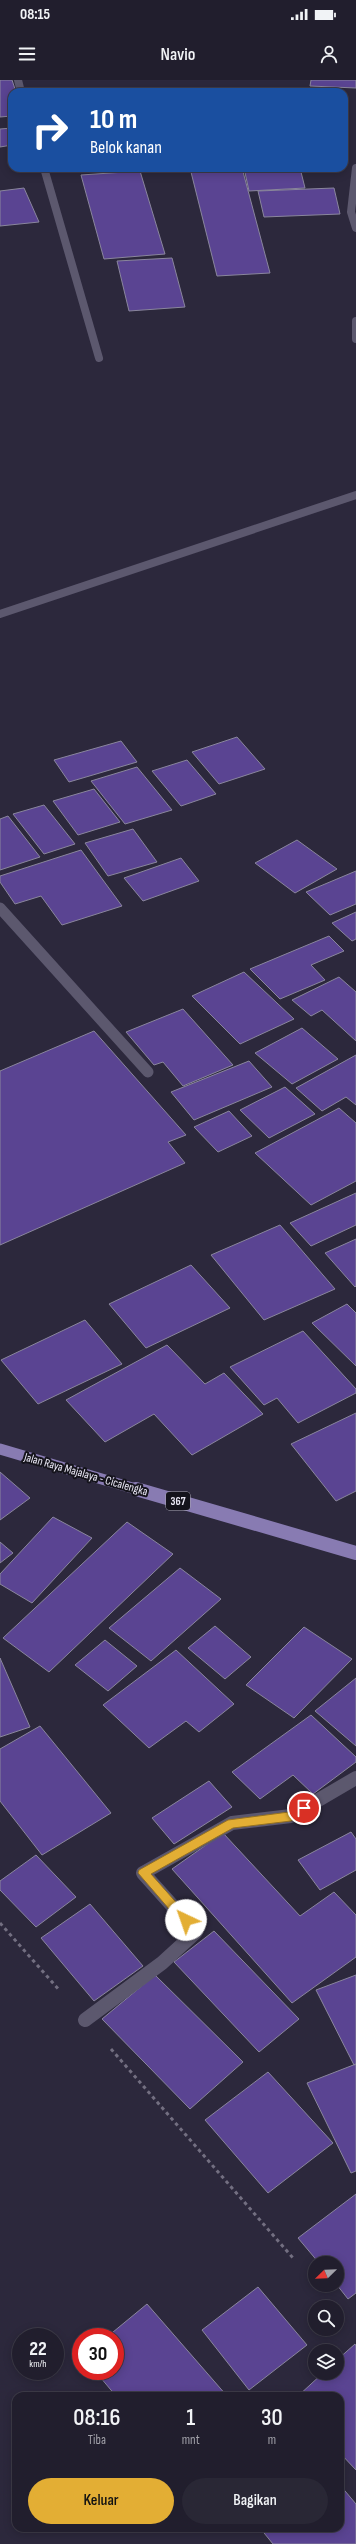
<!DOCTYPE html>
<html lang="id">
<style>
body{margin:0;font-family:"Sofia Sans Condensed",sans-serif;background:#292735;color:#f1f3f6;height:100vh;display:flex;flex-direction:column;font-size:15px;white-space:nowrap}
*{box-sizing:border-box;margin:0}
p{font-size:13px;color:#a2a2aa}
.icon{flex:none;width:22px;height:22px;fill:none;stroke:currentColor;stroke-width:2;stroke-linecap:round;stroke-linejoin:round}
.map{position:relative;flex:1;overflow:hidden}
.drawer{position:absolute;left:12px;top:2312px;width:332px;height:140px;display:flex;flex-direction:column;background:#211e2d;border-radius:12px;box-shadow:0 2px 10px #0003,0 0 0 1px #3e3c49}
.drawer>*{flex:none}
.hud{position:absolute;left:8px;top:8px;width:340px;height:84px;border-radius:12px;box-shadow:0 2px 10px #0003,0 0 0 1px #3e3c49;background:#1a4fa0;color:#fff;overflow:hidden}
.needle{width:26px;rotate:247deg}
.buttons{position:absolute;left:308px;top:2176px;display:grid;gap:8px}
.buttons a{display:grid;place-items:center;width:36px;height:36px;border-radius:50%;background:#211e2d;box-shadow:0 2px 10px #0003,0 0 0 1px #3e3c49;font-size:20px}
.speed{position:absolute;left:12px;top:2248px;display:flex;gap:8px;font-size:20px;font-weight:700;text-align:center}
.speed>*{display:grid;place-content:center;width:52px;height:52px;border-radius:50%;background:#211e2d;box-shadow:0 2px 10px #0003,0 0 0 1px #3e3c49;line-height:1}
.speed small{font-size:10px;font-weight:400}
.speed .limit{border:6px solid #d22;background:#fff;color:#111}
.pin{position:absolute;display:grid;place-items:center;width:34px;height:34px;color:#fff;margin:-17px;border:2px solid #fff;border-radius:50%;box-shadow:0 1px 4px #0007}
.me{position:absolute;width:44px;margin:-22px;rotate:318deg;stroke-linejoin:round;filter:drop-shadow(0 0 3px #0008)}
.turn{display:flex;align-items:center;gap:14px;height:84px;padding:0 16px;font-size:18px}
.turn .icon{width:52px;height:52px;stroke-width:2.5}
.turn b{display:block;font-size:28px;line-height:34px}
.eta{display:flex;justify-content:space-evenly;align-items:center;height:68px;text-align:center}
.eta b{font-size:24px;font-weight:600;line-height:28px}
.cta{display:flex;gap:8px;margin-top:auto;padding:8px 16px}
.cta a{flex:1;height:46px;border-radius:24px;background:#e3ae34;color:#111;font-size:16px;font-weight:600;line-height:46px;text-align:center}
.cta a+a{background:#292735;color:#f1f3f6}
.status{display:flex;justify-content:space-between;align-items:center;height:28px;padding:0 20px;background:#211e2d;direction:ltr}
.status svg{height:11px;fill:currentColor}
header{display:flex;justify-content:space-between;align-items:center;height:52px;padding:0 16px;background:#211e2d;font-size:18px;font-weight:600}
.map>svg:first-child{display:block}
.building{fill:#5a4492;stroke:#8a869d}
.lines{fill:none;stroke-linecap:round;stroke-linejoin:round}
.path{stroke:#736f81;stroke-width:3;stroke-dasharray:3.5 3.5;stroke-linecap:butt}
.minor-far2{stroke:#5c586e;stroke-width:8}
.minor-far1{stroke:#5c586e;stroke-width:11}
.minor{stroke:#5c586e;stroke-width:14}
.major-far1{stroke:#887bb2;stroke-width:11}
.major{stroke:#887bb2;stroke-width:14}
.route{fill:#e3ae34;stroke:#947122}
.labels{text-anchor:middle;stroke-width:4;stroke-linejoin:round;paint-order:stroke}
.shield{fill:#14131b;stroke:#aaa8b4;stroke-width:1}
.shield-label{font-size:11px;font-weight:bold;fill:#eae8f5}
.street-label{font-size:12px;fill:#eae8f5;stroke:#14131b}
</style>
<div class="status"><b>08:15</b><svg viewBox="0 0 49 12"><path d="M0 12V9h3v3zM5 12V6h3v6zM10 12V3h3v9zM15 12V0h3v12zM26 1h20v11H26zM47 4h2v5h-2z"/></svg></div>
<header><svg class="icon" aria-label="menu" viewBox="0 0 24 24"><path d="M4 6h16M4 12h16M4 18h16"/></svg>Navio<svg class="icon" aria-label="person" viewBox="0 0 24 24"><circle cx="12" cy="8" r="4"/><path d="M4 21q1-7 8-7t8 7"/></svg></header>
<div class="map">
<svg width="356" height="2464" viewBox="0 0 356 2464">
<rect width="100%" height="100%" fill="#2c283c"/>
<path class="building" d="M0,0H12L16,12H12V36L0,37Z
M311,0H356V8L310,6Z
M12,48V65L0,67V49Z
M190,88H242L270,193L217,196Z
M244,88H300L305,108L249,111Z
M140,91L165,174L104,179L81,95Z
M24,108L39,142L0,146V111Z
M334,108L340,134L264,137L258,111Z
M172,178L185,227L129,231L117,181Z
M237,657L265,689L219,704L192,672Z
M121,661L137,682L69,702L54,680Z
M187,680L216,714L181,726L152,691Z
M137,687L172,730L125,744L91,701Z
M94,709L120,742L78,755L53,721Z
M44,725L75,764L44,774L13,734Z
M8,736L40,777L0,790V739Z
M133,749L157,782L108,796L85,763Z
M297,760L337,789L295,813L255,783Z
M81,770L122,826L62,845L41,816L15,824L0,802V796Z
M181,778L199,801L143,821L124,798Z
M356,791V824L330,835L306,812Z
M356,832V859L352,861L332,843Z
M329,856L344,871L311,885L325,900L280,919L250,889Z
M244,892L294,939L240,964L192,916Z
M339,897L356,912V961L322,930L311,936L292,920Z
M183,929L233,985L183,1006L163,982L154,985L126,952Z
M302,948L338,979L292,1004L255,973Z
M94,951L186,1055L168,1062L185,1083L0,1165V991Z
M356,975V1025L346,1017L322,1031L296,1008Z
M249,981L272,1007L194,1040L171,1012Z
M285,1007L315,1034L269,1058L240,1030Z
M339,1028L356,1043V1101L311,1125L255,1073Z
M229,1031L252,1056L218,1072L194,1047Z
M356,1113V1145L311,1166L290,1143Z
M280,1145L335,1209L264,1240L211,1175Z
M356,1159V1206L355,1207L325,1173Z
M191,1185L230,1228L146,1268L109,1224Z
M347,1224L356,1233V1286L312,1243Z
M85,1240L122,1284L38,1324L1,1280Z
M303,1251L356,1309V1313L298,1343L277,1318L264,1325L230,1287Z
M167,1265L205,1304L224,1293L263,1334L192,1375L154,1334L105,1362L66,1320Z
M356,1333V1411L336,1421L291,1364Z
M0,1392L30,1418L0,1440Z
M53,1437L92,1458L32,1523L0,1504V1494Z
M127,1442L173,1474L49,1592L3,1558Z
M0,1462L13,1473L0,1483Z
M180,1488L221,1519L151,1581L109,1548Z
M215,1546L251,1577L225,1599L188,1568Z
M304,1547L352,1579L294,1638L246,1605Z
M105,1560L137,1586L108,1611L75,1585Z
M176,1570L234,1624L199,1652L186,1641L149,1668L103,1625Z
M0,1578L30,1647L0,1657Z
M356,1598V1666L315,1631Z
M311,1635L356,1677V1682L313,1714L293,1695L260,1719L232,1692Z
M40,1646L111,1733L42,1775L0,1721V1669Z
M209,1701L232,1727L174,1764L152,1738Z
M351,1752L356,1759V1790L320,1810L298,1780Z
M223,1753L300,1836L334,1812L356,1835V1877L292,1923L172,1789Z
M36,1775L76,1817L36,1847L0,1810V1801Z
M90,1824L143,1886L94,1921L41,1858Z
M214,1851L299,1939L259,1972L174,1882Z
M155,1895L243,1982L190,2029L102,1939Z
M356,1895V1984L354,1985L316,1910Z
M356,1984V2091L351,2093L307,2003Z
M268,1992L333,2063L268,2113L205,2040Z
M356,2114V2213L348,2219L337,2205V2183H319L298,2158Z
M258,2207L307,2265L249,2310L202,2250Z
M147,2224L227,2316H116L95,2291H115V2257H107Z
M355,2264L356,2266V2390L340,2373V2316H298L323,2293H337V2280Z
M340,2405L356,2424V2464H273L260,2448H340Z"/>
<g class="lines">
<path class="path" d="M0,1843L60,1911
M111,1969L293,2178"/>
<path class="minor-far2" d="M18,0L21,12
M44,88L99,278
M356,88L351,132L356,148
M356,241V259
M0,534L356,415"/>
<path class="minor-far1" d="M0,828L148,992"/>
<path class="minor" d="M85,1940L162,1883L196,1852L143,1793L232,1743L291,1736L356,1698"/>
<path class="major-far1" d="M0,1369L139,1410"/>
<path class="major" d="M136,1409L356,1473"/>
</g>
<path class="route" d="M304,1724L308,1725V1732L291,1741L233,1748L151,1794L189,1837V1844H182L138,1793L139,1790L228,1740L289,1732Z"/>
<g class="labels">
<rect class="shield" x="166" y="1412" width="24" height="18" rx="3"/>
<g class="shield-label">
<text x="178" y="1425">367</text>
</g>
<g class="street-label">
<text transform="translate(86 1394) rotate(16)" y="4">Jalan Raya Majalaya - Cicalengka</text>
</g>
</g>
</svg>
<div class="buttons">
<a><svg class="needle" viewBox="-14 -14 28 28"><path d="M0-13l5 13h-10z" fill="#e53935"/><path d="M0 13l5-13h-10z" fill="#a2a2aa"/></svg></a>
<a><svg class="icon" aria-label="search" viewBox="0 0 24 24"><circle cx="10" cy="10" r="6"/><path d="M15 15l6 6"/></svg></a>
<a><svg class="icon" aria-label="layers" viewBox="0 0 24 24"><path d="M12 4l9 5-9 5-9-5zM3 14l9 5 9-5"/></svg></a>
</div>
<div class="speed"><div>22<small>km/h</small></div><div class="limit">30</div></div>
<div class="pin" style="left:304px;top:1728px;background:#d93025"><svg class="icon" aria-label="arrive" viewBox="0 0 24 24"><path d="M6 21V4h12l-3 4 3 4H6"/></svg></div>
<svg class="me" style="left:186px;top:1840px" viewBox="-20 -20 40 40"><circle r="19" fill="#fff"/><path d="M0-13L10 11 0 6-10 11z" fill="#e3ae34"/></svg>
<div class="hud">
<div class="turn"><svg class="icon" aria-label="right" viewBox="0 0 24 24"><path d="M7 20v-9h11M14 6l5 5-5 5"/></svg><div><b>10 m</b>Belok kanan</div></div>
</div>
<section class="drawer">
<div class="eta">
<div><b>08:16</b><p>Tiba</p></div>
<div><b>1</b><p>mnt</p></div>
<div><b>30</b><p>m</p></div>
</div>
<div class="cta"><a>Keluar</a><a>Bagikan</a></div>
</section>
</div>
